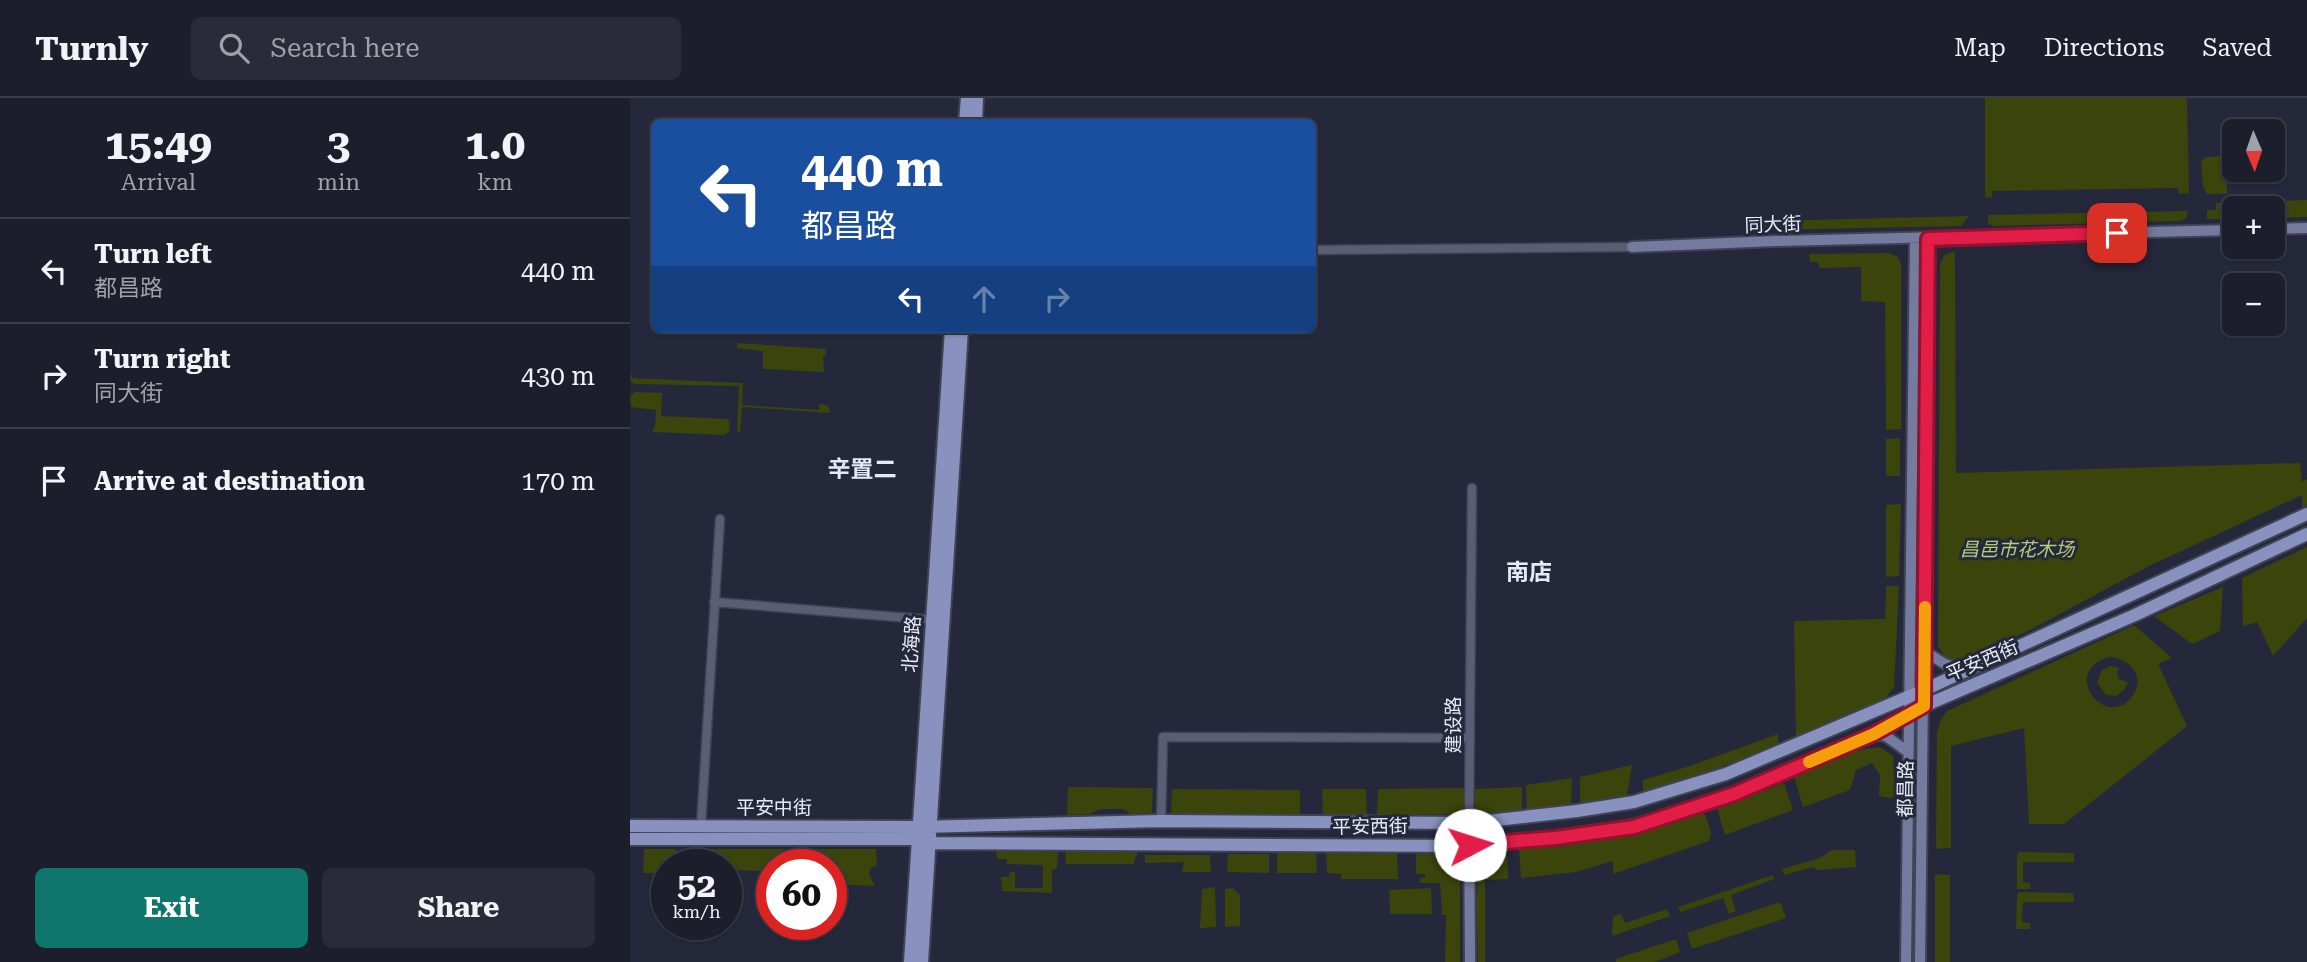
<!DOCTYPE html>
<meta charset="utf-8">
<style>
body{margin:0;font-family:"Roboto Serif","Noto Sans SC",serif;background:#292b38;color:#f1f3f6;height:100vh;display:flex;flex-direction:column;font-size:26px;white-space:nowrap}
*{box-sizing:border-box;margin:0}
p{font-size:23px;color:#a0a2a9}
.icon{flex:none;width:38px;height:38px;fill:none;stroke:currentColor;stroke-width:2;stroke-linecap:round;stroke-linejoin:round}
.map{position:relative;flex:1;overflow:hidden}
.panel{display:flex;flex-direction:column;background:#1c1e2c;width:630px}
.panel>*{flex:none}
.banner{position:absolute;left:21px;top:21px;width:665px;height:214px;border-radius:10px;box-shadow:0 2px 5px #0004,0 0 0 2px #3a3c48;background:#1a4fa0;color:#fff;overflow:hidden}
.needle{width:46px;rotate:178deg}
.controls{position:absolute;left:1592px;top:21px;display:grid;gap:14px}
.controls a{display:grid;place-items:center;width:63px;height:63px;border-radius:10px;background:#1c1e2c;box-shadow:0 2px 5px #0004,0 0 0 2px #3a3c48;font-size:35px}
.speed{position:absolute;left:21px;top:751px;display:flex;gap:14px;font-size:35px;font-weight:700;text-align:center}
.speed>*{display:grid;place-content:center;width:91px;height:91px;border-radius:50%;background:#1c1e2c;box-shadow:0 2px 5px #0004,0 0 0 2px #3a3c48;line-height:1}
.speed small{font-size:18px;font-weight:400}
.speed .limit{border:10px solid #d22;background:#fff;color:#111}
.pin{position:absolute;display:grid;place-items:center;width:60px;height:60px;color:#fff;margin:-30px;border-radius:14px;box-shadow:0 4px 10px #0006}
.me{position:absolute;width:77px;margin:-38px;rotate:85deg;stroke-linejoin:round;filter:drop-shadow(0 0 5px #0008)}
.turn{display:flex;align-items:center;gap:24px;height:147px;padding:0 35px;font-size:32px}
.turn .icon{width:91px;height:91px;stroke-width:2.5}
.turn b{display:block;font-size:49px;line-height:60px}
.lanes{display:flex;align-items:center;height:66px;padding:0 35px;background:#0003;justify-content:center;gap:35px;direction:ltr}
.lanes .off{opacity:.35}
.eta{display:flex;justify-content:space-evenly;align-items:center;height:119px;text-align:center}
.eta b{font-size:42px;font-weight:700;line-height:49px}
.primary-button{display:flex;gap:14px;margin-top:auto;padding:14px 35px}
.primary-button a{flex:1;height:80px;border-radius:10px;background:#0f766e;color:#fff;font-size:28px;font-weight:700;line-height:80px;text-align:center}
.primary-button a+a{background:#292b38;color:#f1f3f6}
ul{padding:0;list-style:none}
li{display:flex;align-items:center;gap:21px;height:105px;padding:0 35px;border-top:2px solid #3a3c48}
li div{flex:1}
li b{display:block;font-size:26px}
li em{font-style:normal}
header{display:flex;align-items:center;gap:42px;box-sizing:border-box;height:98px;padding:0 35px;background:#1c1e2c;border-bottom:2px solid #3a3c48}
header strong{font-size:33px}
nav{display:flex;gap:38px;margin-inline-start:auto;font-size:24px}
.search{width:490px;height:63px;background:#292b38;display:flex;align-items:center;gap:18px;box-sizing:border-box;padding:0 24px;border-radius:10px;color:#a0a2a9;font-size:26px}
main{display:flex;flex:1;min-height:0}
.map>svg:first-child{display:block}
.green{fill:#3a440b;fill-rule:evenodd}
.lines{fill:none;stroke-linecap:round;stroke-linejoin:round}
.street-casing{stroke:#404355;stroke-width:11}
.secondary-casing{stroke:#404355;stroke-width:14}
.primary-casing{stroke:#404355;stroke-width:16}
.street{stroke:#5a5e74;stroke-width:8}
.secondary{stroke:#757b9e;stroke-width:10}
.primary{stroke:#8992bf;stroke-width:12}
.route-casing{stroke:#92132f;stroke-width:18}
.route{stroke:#e11d48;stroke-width:12}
.slow{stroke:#f59e0b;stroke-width:12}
.labels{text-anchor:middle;stroke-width:6;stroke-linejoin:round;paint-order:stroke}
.street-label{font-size:19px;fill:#e7eaf6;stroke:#25283b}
.park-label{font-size:19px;font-style:italic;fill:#b7ca76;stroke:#25283b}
.quarter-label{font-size:23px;font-weight:bold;fill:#e7eaf6;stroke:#25283b}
</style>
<header>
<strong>Turnly</strong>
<div class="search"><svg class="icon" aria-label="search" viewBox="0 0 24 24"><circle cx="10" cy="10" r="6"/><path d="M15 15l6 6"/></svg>Search here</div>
<nav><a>Map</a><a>Directions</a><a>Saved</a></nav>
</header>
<main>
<section class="panel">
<div class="eta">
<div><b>15:49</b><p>Arrival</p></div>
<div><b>3</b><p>min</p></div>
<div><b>1.0</b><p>km</p></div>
</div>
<ul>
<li><svg class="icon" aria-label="left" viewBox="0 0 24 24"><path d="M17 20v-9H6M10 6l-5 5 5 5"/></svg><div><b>Turn left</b><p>都昌路</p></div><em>440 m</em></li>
<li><svg class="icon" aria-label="right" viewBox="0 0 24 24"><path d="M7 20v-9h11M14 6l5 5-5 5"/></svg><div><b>Turn right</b><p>同大街</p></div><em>430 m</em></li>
<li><svg class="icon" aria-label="arrive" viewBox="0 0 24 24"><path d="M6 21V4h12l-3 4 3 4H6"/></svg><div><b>Arrive at destination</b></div><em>170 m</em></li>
</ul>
<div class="primary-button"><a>Exit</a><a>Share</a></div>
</section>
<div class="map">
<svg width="1677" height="864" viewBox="0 0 1677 864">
<rect width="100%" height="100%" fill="#25283b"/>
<path class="green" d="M1355,0H1557L1559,95L1549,96L1548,90L1362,93V100L1355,99Z
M1597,58V96H1577L1573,89L1571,64L1576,59Z
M1677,102V119L1643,120V110H1605V121H1577V112H1586V105Z
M1558,113L1556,120L1550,123L1364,128L1358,126V117Z
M1339,118L1331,128L1132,132L1133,123Z
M1325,153L1326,375L1670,365L1672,384L1677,381V407L1672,410V397L1519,468L1400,532L1330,564L1317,561L1308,549L1310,166L1314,157Z
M1259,155L1268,159L1271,166V331L1256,332L1255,204L1231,203V169L1190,170L1188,164H1180L1179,156Z
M108,245L196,251V257L193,258L194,274L133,271V253L107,250Z
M2,274V280L113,285L112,307L189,312V306L198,307L200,315L112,309L110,335L107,333L109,288L4,286L0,282Z
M5,294L32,295L31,318L97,321L100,324L99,334L94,337L22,334L25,329L26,312L1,309L0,298Z
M1270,340V378H1256V341Z
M1271,406L1269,478L1256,479V407Z
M1677,449V520L1643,558L1627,524L1613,528L1612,480Z
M1256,488H1269L1264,589L1256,600L1166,641L1164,523L1255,521Z
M1593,489L1590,533L1562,546L1524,518Z
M1504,527L1542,560L1528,566L1557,628L1434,726H1399L1394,630L1321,648V750L1306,751L1307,634L1311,621L1317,613ZM1479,559C1498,560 1516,577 1503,597C1478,635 1428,574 1479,559Z
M1481,568L1489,570L1487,575L1489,581L1498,584L1494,592L1486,598L1476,597L1467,585L1472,572Z
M1148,636V647L1061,680L1013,693V682L1060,668Z
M1250,649L1263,658L1265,698L1261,700L1249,698L1250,677L1242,665L1226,672L1220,692L1173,709L1164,679L1229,652Z
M1002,667L997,698L950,707V679Z
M942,680L941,708L897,713L896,687Z
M1154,685L1163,712L1095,737L1087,711Z
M438,689L523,690L522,715L501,716L492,711H471L459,716L437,717Z
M892,689V714L845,718V691Z
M836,690V716L747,717L748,691Z
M542,691L670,692V716L541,717Z
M692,691H736L737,717H693Z
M1074,714L1081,733L1079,743L983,776V763L946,774L891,780L889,752C955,744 1012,739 1074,714Z
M14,751H46V766H37V775H13Z
M60,751H246L247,768L241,770L239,776L245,788L201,786V766H142V773L104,772L103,775H96V766H60Z
M877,751L878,781L855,782V864H848C848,837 842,774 857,754Z
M366,752L428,753L427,770L422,772V795L372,793L371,779H379L380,774H385V790H413V767L377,766V761H367Z
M507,752V759L505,760L504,766H436L435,753Z
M1202,752H1225L1226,769L1187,772L1184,769L1154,777L1152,771L1190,760Z
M696,754L767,755L768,781H711V776L697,775Z
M1389,754L1444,755V764H1393V784L1400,785V791H1387V757Z
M647,755H686L687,775H647Z
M809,755L823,760L830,773V864H815L816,817H812L810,785H790V780H795V776H786V756Z
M598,756H639V775L597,774Z
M515,757H580L581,774H552L554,764L515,765Z
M1305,776L1320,777V864H1305Z
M1143,777L1144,781L1101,797L1106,813L1099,816L1093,800L1051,814L1048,809Z
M585,789L586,829L570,830L572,791Z
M603,790L610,797V828L595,829V791Z
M801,790L802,816H760L759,792Z
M1389,794L1443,795L1444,804H1393L1392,824L1400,825V831H1386L1387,797Z
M1150,804L1156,820L1062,851L1057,835Z
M1037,811L1040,818L982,838L983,818L991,816L995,825Z
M1046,841L1050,854L1025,864H986V861Z"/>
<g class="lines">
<defs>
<path id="street" d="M682,152L1002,149
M84,504L304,522
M531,723L533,639L840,640
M839,725L842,390
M71,728L90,421"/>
<path id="secondary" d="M1643,131L1677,130
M1002,149L1145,143L1605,132
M1294,553L1315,566L1334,572
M1244,636L1256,638L1278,654
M839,725L840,864
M1276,864L1285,141
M1290,864L1298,141"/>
<path id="primary" d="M335,24L337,0
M346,24L347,0
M0,728L289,729L531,723L839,725L947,713L1004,704L1096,676L1294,592L1677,416
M0,741H288L300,745L840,748L925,740L1004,728L1104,696L1244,636L1294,608L1505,517L1677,436
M280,864L321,231
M292,864L332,231"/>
</defs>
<use href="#street" class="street-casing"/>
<use href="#secondary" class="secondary-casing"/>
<use href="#primary" class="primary-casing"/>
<use href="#street" class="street"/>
<use href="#secondary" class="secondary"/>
<use href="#primary" class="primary"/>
</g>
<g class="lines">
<defs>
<path id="route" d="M840,747L925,740L1004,729L1104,696L1244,636L1294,608L1298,141L1487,135"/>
</defs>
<use href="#route" class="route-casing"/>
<use href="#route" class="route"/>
<path class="slow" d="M1179,664L1244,636L1294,608L1295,509"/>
</g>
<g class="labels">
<g class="street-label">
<text transform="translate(1143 126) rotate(-2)" y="7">同大街</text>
<text transform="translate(281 546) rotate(-86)" y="7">北海路</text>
<text transform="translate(1352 562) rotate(-23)" y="7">平安西街</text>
<text transform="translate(823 627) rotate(-90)" y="7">建设路</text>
<text transform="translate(1275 691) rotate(-89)" y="7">都昌路</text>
<text x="144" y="716">平安中街</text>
<text transform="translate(740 728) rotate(-1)" y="7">平安西街</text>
</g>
<g class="park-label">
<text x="1387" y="458">昌邑市花木场</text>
</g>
<g class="quarter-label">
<text x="232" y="379">辛置二</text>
<text x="899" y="482">南店</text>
</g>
</g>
</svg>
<div class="controls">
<a><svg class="needle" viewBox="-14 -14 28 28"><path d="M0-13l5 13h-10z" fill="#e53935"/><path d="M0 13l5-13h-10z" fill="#a0a2a9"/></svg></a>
<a>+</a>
<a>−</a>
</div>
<div class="speed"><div>52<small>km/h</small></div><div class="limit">60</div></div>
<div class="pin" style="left:1487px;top:135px;background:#d93025"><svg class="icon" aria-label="arrive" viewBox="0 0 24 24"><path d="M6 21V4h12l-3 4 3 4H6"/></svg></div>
<svg class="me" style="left:840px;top:747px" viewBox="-20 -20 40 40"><circle r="19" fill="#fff"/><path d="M0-13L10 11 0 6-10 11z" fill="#e11d48"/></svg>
<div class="banner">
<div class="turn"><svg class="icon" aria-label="left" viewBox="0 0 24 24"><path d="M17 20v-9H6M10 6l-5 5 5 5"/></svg><div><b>440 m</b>都昌路</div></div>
<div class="lanes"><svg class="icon" aria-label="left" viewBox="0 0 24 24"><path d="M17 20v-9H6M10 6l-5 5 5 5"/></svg><svg class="icon off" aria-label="ahead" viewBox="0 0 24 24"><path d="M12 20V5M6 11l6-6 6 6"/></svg><svg class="icon off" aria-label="right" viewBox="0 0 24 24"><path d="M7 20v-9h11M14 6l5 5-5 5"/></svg></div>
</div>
</div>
</main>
